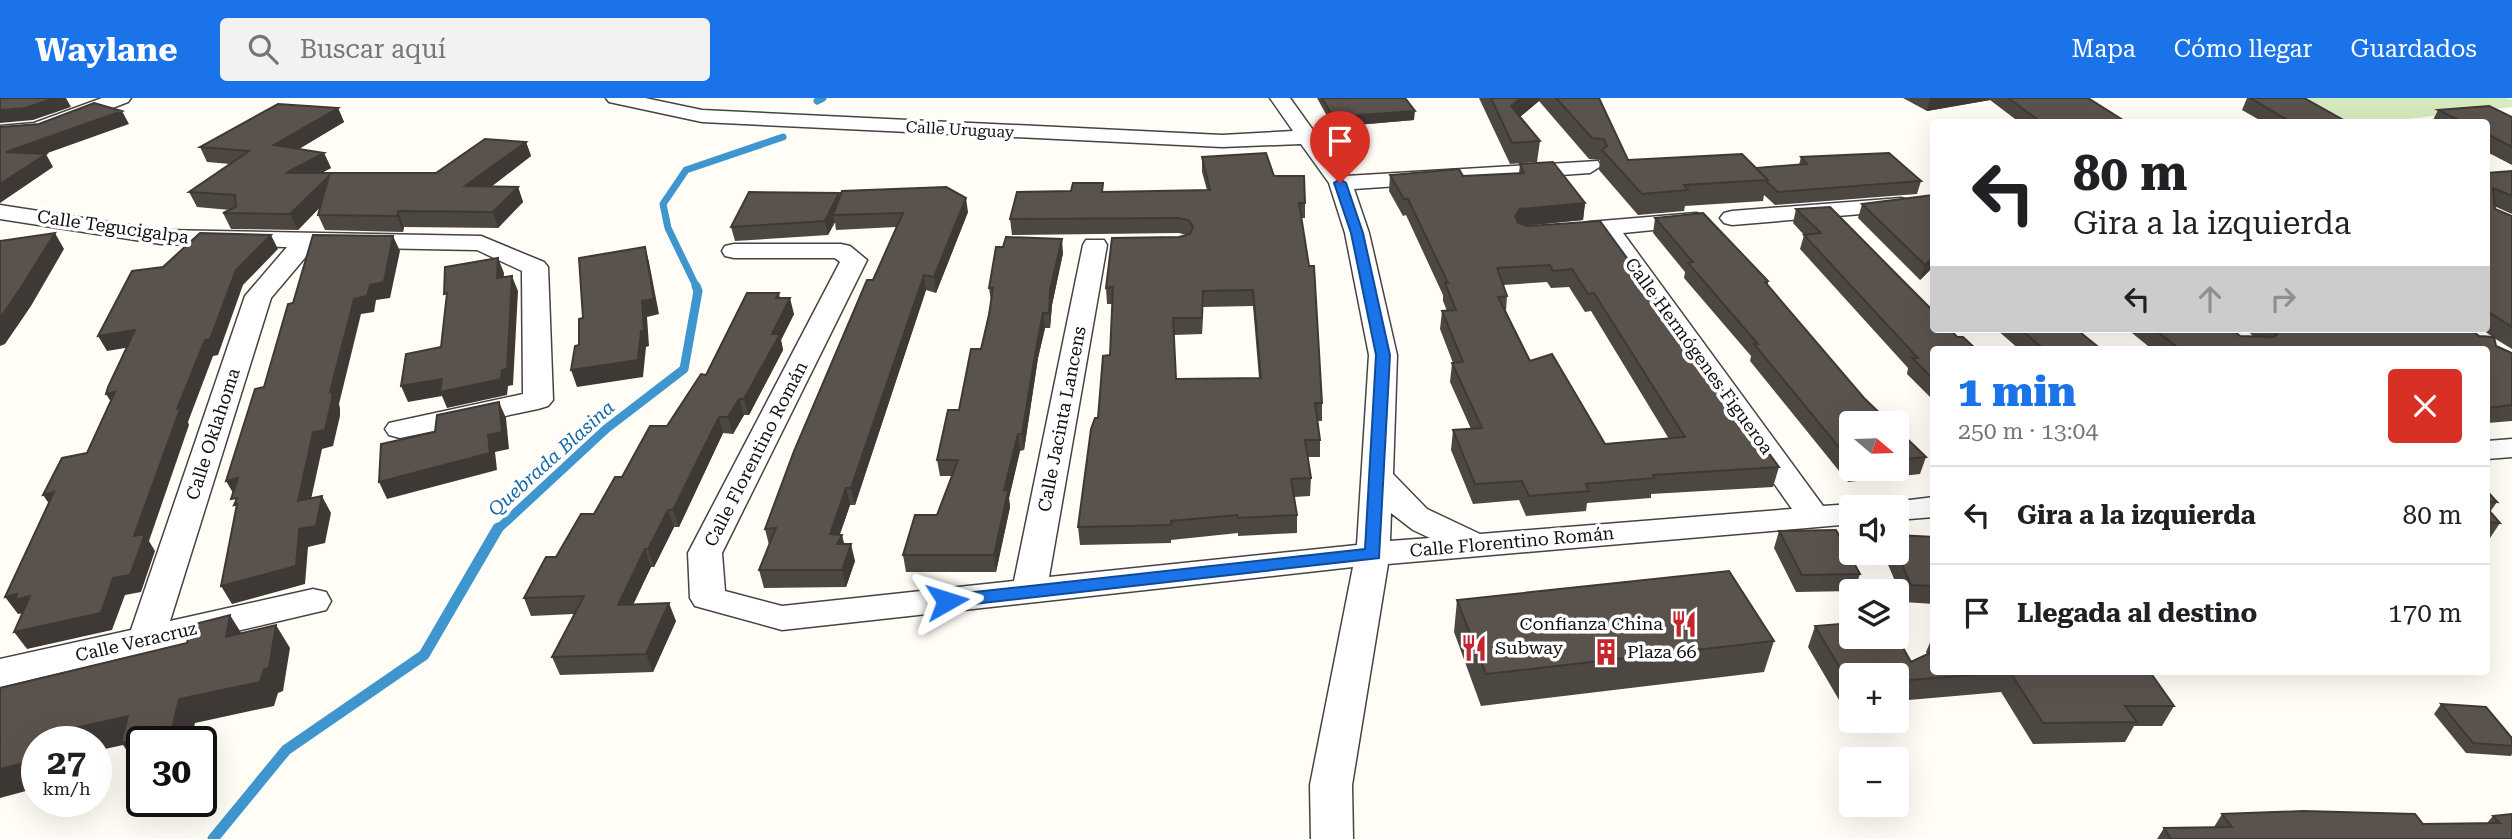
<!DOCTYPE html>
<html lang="es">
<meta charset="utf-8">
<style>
body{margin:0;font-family:"Roboto Serif",serif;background:#f2f2f2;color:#202124;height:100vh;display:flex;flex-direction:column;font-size:26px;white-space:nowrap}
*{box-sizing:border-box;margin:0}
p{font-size:23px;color:#757577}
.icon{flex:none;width:38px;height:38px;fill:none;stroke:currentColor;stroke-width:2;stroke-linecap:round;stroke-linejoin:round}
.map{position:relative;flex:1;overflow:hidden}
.panel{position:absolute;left:1930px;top:248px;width:560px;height:329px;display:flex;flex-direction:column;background:#fff;border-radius:7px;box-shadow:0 7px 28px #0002}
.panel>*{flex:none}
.top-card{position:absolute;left:1930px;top:21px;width:560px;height:214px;border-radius:7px;box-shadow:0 7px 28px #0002;background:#fff;color:#202124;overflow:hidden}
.needle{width:46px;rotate:109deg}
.controls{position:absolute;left:1839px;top:313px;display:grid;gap:14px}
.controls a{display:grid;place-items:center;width:70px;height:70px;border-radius:7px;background:#fff;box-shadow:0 7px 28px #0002;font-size:35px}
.speed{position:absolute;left:21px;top:628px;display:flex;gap:14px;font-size:35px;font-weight:700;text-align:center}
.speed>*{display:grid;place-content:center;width:91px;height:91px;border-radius:50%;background:#fff;box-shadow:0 7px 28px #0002;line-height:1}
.speed small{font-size:18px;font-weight:400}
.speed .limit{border:4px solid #111;border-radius:10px;background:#fff;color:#111}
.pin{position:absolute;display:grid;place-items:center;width:60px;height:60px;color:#fff;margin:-72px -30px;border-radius:50% 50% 50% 0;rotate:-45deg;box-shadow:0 0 7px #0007}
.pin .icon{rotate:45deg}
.me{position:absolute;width:77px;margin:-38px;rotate:84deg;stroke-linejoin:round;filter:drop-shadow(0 0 5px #0008)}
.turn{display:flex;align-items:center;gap:24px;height:147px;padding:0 28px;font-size:32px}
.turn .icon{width:91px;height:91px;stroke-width:2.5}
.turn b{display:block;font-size:49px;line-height:60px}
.lanes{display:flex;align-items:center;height:66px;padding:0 28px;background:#0003;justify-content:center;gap:35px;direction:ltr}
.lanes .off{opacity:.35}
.round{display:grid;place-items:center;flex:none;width:74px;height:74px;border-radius:7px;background:#f2f2f2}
.head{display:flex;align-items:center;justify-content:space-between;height:119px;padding:0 28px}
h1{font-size:42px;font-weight:800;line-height:52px;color:#1a73e8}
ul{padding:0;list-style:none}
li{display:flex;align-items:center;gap:21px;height:98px;padding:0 28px;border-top:2px solid #e0e0e0}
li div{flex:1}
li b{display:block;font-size:26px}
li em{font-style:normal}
header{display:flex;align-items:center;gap:42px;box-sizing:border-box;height:98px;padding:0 35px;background:#1a73e8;color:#fff}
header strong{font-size:33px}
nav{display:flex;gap:38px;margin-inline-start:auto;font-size:24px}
.search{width:490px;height:63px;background:#f2f2f2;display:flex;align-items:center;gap:18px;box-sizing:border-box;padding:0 24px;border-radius:7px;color:#757577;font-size:26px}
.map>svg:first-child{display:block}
.green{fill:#d5ebbd}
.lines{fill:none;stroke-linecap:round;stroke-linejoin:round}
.stream-far2{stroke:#3f96cf;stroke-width:7}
.stream-far1{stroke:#3f96cf;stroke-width:9}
.stream{stroke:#3f96cf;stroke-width:11}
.minor-casing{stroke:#444;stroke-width:3}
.minor{fill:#fff;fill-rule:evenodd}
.wall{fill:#4d4742;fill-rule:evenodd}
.shaded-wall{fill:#3f3936}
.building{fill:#5a524d;stroke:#3f3936;stroke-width:2;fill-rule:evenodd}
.route{fill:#1a73e8;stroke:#114b97;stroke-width:2}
.labels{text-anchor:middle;stroke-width:7;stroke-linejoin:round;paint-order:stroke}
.far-street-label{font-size:16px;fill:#111;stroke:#fff}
.street-label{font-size:18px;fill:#111;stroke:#fff}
.poi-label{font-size:18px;fill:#111;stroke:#fff;text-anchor:start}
.water-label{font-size:19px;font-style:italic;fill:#1768a6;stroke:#fff}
</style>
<header>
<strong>Waylane</strong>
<div class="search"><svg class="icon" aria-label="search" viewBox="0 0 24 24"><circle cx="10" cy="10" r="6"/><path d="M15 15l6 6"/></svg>Buscar aquí</div>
<nav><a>Mapa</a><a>Cómo llegar</a><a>Guardados</a></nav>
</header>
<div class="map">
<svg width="2512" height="741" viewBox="0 0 2512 741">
<rect width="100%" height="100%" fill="#fffdf5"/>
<path class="green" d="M2287,0H2506L2512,2V9L2407,21L2413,24H2333Z"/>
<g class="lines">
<path class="stream-far2" d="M817,3L823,0
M697,190L668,130L663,106L686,72L783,39"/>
<path class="stream-far1" d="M497,432L606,331L684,271L698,193L696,188"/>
<path class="stream" d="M213,741L286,652L424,557L498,430"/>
<defs>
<path id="minor" d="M102,0H131L128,4L45,36L0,40V28L34,25Z
M606,0H645L702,12L1222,37L1293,33L1270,0H1290L1346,78L1598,63L1601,68L1590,75L1354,91L1369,135L1397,257L1393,376L1427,411L1480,436L1792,411L1600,137L1580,136L1577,131L1580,126L1589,124L1696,115L1704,117L1708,122L1704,127L1623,135L1823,408L1852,406L1864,410H1852V426L1388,466L1352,687L1353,741H1311L1310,687L1353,469L782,532L695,508L690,500L688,455L840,164L835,160H734L725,158L722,153L725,148L734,146H841L850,148L867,162L722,455L725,493L782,508L1014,483L1083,147L1086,142H1104L1107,147L1049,479L1357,447L1369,257L1345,135L1329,85L1301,46L1222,49L702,24L609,4ZM1391,415L1413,432L1430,440L1390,443Z
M1901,100L1909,102L1913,107L1909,112L1732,127L1724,125L1720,120L1724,115L1732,113Z
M0,107L161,132L481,138L544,164L548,169L553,302L548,308L538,311L400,340L389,337L385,331L389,325L523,296L522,173L477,152L314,149L271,200L170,523L313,491L326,494L331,503L326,512L0,589V561L131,532L245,198L287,149L161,146L0,121Z
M2512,341V359L2487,361V343Z
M1934,399V419L1897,422V410H1882L1885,405Z"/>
</defs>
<use href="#minor" class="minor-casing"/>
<use href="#minor" class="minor"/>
</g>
<path class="wall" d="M1317,0H1405L1414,22L1333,29Z
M1479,0H1599L1628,62L1756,70L1799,67L1801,59L1921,83L1917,96L1775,107L1764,97L1763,103L1685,108L1684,113L1638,117L1599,72L1600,62L1589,61L1539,3L1520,19L1540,43L1537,64L1510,66Z
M1903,0H2088L2126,24H2019L1990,2L1927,13Z
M2247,0H2304L2347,24H2263L2242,12Z
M338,10L344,24L299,51L324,55L331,70L321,75H436L526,44L531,58L491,89H518L523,104L498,130L404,129L403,134L325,132L318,117L320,109L298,132L231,131L223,115L230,112L197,109L189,94L230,66L207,64L200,49Z
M2438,12L2512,19V67L2487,54V24H2432Z
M1202,59L1274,78L1305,105V120H1301L1322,305V323H1318L1320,342V359H1308L1311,380L1310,398L1294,399L1297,417V435L1238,438V435L1171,442V445L1080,447L1078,429L1110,257L1112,206H1107L1106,190L1179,139L1186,137L1179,135L1012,137L1010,121L1207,92L1202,74ZM1253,208L1259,280L1176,281L1174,237L1202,236L1203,209Z
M1520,66L1585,105L1583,122L1526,128L1779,369L1773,389L1651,396V400L1587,405L1586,413L1526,418L1519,402L1473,406L1451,352L1453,332L1471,331L1450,284L1452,265H1453L1440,231L1442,213H1447L1443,203V197L1406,117L1403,118L1389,93L1390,77L1463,78L1519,75ZM1547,184L1551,190L1569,189L1585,214L1591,213L1669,341L1605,346L1530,263L1506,213L1507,198L1503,187Z
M2512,73V116L2494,108L2495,111L2512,118V251L2494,240L2496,248L2512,255V323L2487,325V252H2153L2127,231H2232L2240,238H2253L2245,231H2470L2479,238L2493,239L2481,231H2487V75Z
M839,95L840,99L968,114L936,195L926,192L855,407H850L840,436L842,437L844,446L855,463L846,489L764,490L759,472L769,447L765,431L896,129L836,132L835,124L828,137L735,143L731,129Z
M1934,97V176L1930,172L1920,182L1858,120L1862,106Z
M1830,109L1934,252V303L1907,276L1908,270L1800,151L1804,137L1793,125L1796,111Z
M1655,120L1768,183V187L1852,326V371H1897V331L1926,359L1920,376L1848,384L1750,263L1751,258L1684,180L1685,174L1653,135Z
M1003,149L1063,155L1052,207L1050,230H1045L1038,260L1024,352L1020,353L1009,400L1010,409L996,474H906L903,457L937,417L952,378H940L937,362L959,312L981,251L991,203L989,190Z
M779,195L780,200L794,216L781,242L783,252L749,317H744L733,336L723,335L679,429H674L654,469H651L633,506L676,523L653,574L560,577L552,559L574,516L531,518L524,500L556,459L594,416L622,379L667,328L706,277Z
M1996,231H2076L2102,252H2020Z
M2487,393L2497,404L2490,414L2500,425L2488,443L2487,442Z
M1779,433L1860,476L1854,493L1796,494L1774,450Z
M1934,439V506L1904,504L1883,455H1897Z
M1457,502L1774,543L1764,574L1481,608L1454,534Z
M1815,528L1911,564L1927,556L1926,554L1934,535V574H2101L2174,608L2162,628H2134L2125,644L2033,646L2001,594L1897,603V578H1852V607H1842L1808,549Z
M2441,606L2512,640V656L2511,658L2466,655L2434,616Z
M2222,716L2423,726L2487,725L2493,718L2512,716V741H2157L2164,730L2214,729Z"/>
<path class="shaded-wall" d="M54,0H66L71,9L33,22L0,25V12Z
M1521,0H1540L1539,3L1509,28L1511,8Z
M1930,0H1991L1990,2L1927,13Z
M338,10L344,24L280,62L274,47Z
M122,13L129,26L14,67L6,54Z
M1415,13L1414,22L1333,29V19Z
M526,44L531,58L471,104L465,88Z
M324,55L331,70L293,90L286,75Z
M46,56L53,69L0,105V86Z
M329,78L336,93L298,132L290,116Z
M518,89L523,104L498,130L493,114Z
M839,95L842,110L833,117L835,124L828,137L825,123Z
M966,100L968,114L936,195L934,179Z
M1585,105L1583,122L1517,128L1515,118L1520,111Z
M398,113L404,129L403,134L397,118Z
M55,135L64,151L31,208L5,246L0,248V220Z
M271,137L278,151L243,187L218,257L213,258L188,324L189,327L149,443L155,453L141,494L125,497L112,532L27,551L14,534L113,480L134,438L177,311L205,242L236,172Z
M393,138L400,153L390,200L376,202L374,214L361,216L339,306L340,310V318L333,348L322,351L307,420L298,403L313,334L330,294L354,201L370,187Z
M1062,141L1063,155L1052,207L1050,230L1049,215L1050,192Z
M645,149L649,164L659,216L647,219L649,248L646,249L643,279L577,289L571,272L641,233Z
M1934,158L1930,172L1920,182L1925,167Z
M498,160L504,175L503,196L497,180Z
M924,177L926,192L855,407L851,390Z
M512,178L518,193L513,287L508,288L507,297L447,310L442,298L408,304L401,288L442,281Z
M1203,193V209L1202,236V220Z
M790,200L794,216L781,242L783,252L749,317L744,301L772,236Z
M1043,215L1045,230L1038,260L1024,352L1022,336L1037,245Z
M135,232L143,247L107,253L98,238Z
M115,294L116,312L106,296Z
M739,301L744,317L733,336L728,319Z
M499,304L506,320L509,351L495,354L497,372L387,401L379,384Z
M719,319L723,335L679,429L673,412Z
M1018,336L1020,353L1009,400L1010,409L996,474L994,457L1004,392Z
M238,380L236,400L226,383Z
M846,390L850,407L834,453L830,436Z
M54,394V413L43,397Z
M322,398L331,415L325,445L308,449L305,486L232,506L221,488Z
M668,412L674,429L654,469L648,451Z
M842,437L846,454L837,446Z
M851,446L855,463L846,489L842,472Z
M645,451L651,469L625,524L618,507Z
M17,496L30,498L25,515L18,516L5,499Z
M669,505L676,523L653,574L646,556Z
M230,517L245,541L226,539Z
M276,527L290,550L283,593L278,595L274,608L195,625L191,644H142V668L138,669L123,647L96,653V644H48L52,635L179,601Z
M37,662V690L0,700V671Z"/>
<path class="building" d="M0,0H54L26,10L0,12Z
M1322,0H1405L1415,13L1333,19Z
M1491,0H1521L1511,8L1540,43L1512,45Z
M1556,0H1599L1628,62L1742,56L1768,82L1684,87L1688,92L1642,96L1602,52L1607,48L1604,41L1592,40Z
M2008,0H2088L2126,24H2041Z
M2250,0H2304L2347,24H2291Z
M94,5L122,13L6,54L46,56L0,86V29L39,26Z
M278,6L338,10L274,47L324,55L286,75H436L485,41L526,44L465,88L518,89L493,114L398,113L397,118L318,117L329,78L290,116L223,115L236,109L235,97L189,94L249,53L200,49Z
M2489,8L2512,19V49L2487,36V24H2463L2438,12Z
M1266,55L1274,78H1304L1305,105H1299L1309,168H1314L1322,305H1315L1320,342H1305L1311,380L1291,381L1297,417L1238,420L1237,417L1171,423V427L1078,429L1091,331L1095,320H1098L1103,258L1110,257L1113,189L1106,190L1112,140L1179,139L1190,136L1193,128L1188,122L1178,120L1010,121L1017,94L1071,93L1073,85H1103L1102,94L1210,92L1202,59ZM1253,192L1261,280L1176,281L1173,220H1202L1203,193Z
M1889,55L1921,83L1778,94L1767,84L1768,82L1756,70L1807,66L1801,59Z
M1553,64L1585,105L1520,111L1515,118L1518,125L1529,128L1600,123L1779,369L1653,377L1655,380L1586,386L1589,393L1529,398L1522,383L1475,386L1453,332L1482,330L1452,265L1463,264L1442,213L1456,212L1445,185H1448L1408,101H1404L1390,77L1459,71L1463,78L1524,75L1520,66ZM1550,167L1553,173L1572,171L1588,196L1594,195L1685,339L1605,346L1552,256L1530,263L1498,199L1507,198L1497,170Z
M2512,73V98L2493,90L2495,111L2512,118V229L2487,213V75Z
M946,89L966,100L934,179L924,177L851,390H846L830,436L842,437L837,446H851L842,472H759L776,430L765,431L794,353L867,182H873L903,115L833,117L842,93Z
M749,94L839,95L825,123L731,129Z
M1934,97V158L1925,167L1862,106Z
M1830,109L1934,214V231H1950L1957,239H1963L1977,252H1934V282L1912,260H1918L1804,137L1821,135L1796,111Z
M1703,115L1768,183L1765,184L1864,300L1891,326H1852V365L1754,246H1758L1688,165L1693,164L1655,120Z
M55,135L20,191L0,220V143Z
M200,135L271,137L236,172L210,241L205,242L177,311H180L134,438L145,436L130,477L113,480L101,515L14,534L30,498L15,502L17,496L5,499L54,394L43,397L62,360L87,355L115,294L106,296L108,289L135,232L98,238L132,173L163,169Z
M313,137L393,138L384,184L370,187L367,198L354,201L330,294L332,293V301L325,332L313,334L298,403L322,398L316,428L299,431L296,468L221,488L237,406L234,407L237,400L231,401L238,380L226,383L255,291L264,289L288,206L293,205Z
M1006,139L1062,141L1050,192L1049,215H1043L1037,245L1022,336H1018L1004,392L1008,393L994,457H903L915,417H937L958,362H937L948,312H959L971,251H981L989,217L993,190H989L996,149H1003Z
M645,149L654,201L642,203L644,232L641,233L638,262L571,272L575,248L579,247V221L583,220L579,160Z
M498,160L497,180L512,178L507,271L502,272L501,281L440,294L442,281L401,288L406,256L441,249L447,195L444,196L445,169Z
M747,195H779L776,200H790L772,236H780L744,301H739L728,319H719L673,412H668L648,451H645L618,507L669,505L646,556L552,559L584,498L524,500L546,459H556L581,416H594L615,379H622L650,328H667L701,276L706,277Z
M2020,231H2076L2102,252H2045Z
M2154,231H2232L2240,238L2274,239L2277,236L2271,231H2470L2479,238L2494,239L2496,248L2512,255V307L2487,310V252H2181Z
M499,304L502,334L488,337L490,355L379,384L381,346L435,334L437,317Z
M1897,331L1926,359L1897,362Z
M2487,393L2497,404L2487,403Z
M2487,410L2500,425L2487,424Z
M1836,432L1860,476L1802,477L1779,433Z
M1897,437L1934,439V488L1911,487L1897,455Z
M1729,473L1774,543L1486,576L1457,502Z
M230,517L226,539L276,527L269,570L264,571L260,584L179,601L172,631L121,645L128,618L52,635L48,644H37V662L0,671V590L187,545L191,527Z
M1852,525V539H1897L1911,564L1934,553V574H2010L1897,583V578H1852V587H1850L1815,528Z
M2010,574H2101L2102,575L2109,574H2150L2174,608H2125L2137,624L2043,625Z
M2441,606L2486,609L2512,640V648L2473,645Z
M2303,713L2415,716L2423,726L2500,725L2493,718L2512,716V741H2171L2164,730L2232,729L2222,716Z"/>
<path class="route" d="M1340,81L1346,85L1363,135L1390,257L1379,460L947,509L941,507L938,503L941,499L947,497L1365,451L1376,257L1351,135L1334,85Z"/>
<defs>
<symbol id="restaurant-bare" viewBox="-9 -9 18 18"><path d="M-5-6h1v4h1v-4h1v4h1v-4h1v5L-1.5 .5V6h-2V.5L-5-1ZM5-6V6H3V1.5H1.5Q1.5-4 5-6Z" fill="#c4262e" stroke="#fff" stroke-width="2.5" paint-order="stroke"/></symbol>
<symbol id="building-bare" viewBox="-9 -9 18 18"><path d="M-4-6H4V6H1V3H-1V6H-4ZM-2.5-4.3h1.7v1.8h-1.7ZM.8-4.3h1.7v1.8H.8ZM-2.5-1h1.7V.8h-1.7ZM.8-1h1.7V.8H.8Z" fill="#c4262e" stroke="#fff" stroke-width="2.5" paint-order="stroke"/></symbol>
</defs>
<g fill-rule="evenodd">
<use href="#restaurant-bare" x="1665" y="507" width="38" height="38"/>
<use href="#restaurant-bare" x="1455" y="531" width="38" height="38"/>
<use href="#building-bare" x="1587" y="535" width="38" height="38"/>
</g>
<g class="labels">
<g class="far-street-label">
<text transform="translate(960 31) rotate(3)" y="6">Calle Uruguay</text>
</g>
<g class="street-label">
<text transform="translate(113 129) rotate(8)" y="6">Calle Tegucigalpa</text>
<text transform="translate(1699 258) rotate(54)" y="6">Calle Hermógenes Figueroa</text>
<text transform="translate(1062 321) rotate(-79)" y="6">Calle Jacinta Lancens</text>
<text transform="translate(213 336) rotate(-72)" y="6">Calle Oklahoma</text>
<text transform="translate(756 356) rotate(-63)" y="6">Calle Florentino Román</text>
<text transform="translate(1512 444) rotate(-5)" y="6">Calle Florentino Román</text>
<text transform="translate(136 544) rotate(-13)" y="6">Calle Veracruz</text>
</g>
<g class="poi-label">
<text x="1663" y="532" text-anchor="end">Confianza China</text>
<text x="1495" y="556">Subway</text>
<text x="1627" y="560">Plaza 66</text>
</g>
<g class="water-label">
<text transform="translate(551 360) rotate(-42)" y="7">Quebrada Blasina</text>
</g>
</g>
</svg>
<div class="controls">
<a><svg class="needle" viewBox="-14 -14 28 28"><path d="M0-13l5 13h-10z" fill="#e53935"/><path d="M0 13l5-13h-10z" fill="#757577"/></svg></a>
<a><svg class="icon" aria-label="sound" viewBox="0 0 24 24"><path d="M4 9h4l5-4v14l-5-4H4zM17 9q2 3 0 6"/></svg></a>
<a><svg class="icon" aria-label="layers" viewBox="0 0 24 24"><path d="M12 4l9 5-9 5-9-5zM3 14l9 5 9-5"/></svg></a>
<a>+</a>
<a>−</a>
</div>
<div class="speed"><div>27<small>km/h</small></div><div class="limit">30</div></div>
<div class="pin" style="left:1340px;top:85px;background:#d93025"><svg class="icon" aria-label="arrive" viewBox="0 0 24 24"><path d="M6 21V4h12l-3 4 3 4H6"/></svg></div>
<svg class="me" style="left:947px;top:503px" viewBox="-20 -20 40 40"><path d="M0-17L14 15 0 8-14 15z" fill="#1a73e8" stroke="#fff" stroke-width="4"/></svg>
<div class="top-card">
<div class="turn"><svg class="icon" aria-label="left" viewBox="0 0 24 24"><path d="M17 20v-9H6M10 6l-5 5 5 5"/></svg><div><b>80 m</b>Gira a la izquierda</div></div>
<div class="lanes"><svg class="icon" aria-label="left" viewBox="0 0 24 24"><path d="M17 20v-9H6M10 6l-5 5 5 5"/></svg><svg class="icon off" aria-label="ahead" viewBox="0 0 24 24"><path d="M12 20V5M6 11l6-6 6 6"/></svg><svg class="icon off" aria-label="right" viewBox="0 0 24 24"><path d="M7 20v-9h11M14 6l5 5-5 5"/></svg></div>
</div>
<section class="panel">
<div class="head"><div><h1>1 min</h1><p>250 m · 13:04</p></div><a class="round" style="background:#d93025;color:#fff"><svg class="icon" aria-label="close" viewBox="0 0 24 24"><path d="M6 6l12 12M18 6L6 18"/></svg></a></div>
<ul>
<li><svg class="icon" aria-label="left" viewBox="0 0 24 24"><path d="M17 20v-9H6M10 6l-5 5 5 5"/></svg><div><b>Gira a la izquierda</b></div><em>80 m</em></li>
<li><svg class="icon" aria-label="arrive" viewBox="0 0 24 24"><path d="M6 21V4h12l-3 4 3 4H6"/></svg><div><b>Llegada al destino</b></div><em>170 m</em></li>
</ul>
</section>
</div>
